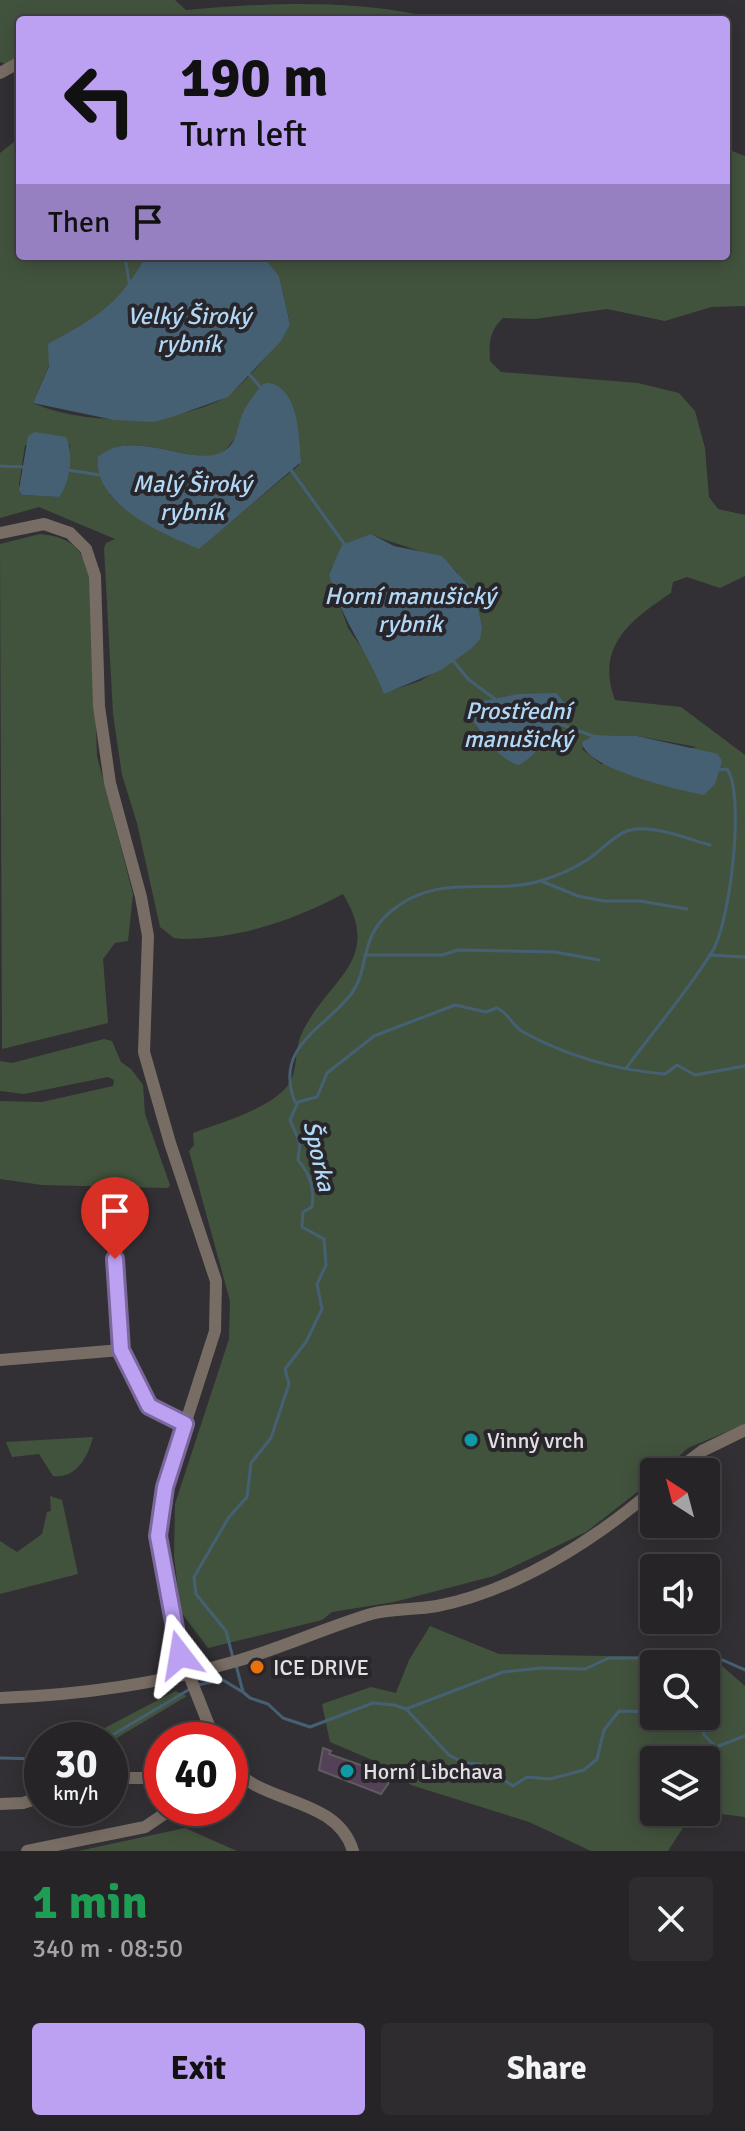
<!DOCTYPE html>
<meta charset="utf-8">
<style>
body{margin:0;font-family:Signika,sans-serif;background:#2e2c2f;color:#f1f3f6;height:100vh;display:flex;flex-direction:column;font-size:30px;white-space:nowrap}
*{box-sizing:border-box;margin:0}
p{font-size:26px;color:#a4a4a7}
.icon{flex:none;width:44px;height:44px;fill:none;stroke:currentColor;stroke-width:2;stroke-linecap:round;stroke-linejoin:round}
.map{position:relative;height:1851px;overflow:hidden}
.side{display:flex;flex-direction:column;background:#262427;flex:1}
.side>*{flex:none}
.hud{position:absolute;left:16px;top:16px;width:714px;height:244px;border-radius:8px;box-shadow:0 4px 20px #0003,0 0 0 2px #424144;background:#bca0f2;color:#111;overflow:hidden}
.needle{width:52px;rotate:324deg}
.tools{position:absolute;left:640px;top:1458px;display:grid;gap:16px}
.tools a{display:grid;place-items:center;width:80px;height:80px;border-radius:8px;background:#262427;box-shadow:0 4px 20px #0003,0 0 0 2px #424144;font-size:40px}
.speed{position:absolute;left:24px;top:1722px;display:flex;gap:16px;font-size:40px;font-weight:700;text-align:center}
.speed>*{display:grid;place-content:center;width:104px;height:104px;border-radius:50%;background:#262427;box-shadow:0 4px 20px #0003,0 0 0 2px #424144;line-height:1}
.speed small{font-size:20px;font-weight:400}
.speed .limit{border:12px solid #d22;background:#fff;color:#111}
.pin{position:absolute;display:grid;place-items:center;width:68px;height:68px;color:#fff;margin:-82px -34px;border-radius:50% 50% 50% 0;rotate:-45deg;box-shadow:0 0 8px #0007}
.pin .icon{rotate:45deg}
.me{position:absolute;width:88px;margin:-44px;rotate:346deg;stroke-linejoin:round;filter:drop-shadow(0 0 6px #0008)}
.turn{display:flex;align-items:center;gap:28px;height:168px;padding:0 32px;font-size:36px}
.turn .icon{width:104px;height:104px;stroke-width:2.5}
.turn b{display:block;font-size:56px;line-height:68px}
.then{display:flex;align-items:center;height:76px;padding:0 32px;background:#0003;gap:16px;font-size:30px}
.round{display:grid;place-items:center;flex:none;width:84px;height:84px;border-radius:8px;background:#2e2c2f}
.overview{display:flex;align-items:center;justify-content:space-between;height:136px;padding:0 32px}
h1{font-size:48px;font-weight:700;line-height:60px;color:#1e9e55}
.action{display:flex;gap:16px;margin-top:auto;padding:16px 32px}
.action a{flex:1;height:92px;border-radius:8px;background:#bca0f2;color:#111;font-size:32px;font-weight:700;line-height:92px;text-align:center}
.action a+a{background:#2e2c2f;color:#f1f3f6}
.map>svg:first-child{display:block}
.green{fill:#42533d;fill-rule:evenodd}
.water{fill:#466073}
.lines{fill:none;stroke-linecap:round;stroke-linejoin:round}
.stream{stroke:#466073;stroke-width:3}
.building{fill:#544158;stroke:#5f5c60;stroke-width:2}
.minor{stroke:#786d64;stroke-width:12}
.route-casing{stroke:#7a689d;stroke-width:20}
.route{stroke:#bca0f2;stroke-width:14}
.culture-dot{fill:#0f9aa8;stroke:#28262a;stroke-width:3}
.food-dot{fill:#e8710a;stroke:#28262a;stroke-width:3}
.labels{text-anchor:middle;stroke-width:8;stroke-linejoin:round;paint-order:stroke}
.poi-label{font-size:22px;fill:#e1e0e2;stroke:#28262a;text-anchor:start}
.water-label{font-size:24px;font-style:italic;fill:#b1d8f6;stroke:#28262a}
</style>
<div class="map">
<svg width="745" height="1851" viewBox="0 0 745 1851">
<rect width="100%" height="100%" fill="#323034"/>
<path class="green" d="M0,0H175L186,10C262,3 341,0 416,14L418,20H20V69L0,62Z
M20,137V256H146L129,287L113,305L87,322L49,365L33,403C83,426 178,425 226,397C241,388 282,340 290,323L279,277L263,256H726V157L732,151L745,156V306L711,307L665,321L607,309L535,319L503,318C489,331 489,343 490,361L501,372L638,383L679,393L695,411L705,448L709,497L718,509L745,515V576L720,588L687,577L673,582L671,593C630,620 595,647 615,700L681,707L745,755V1424L688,1448L661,1472H654V1479L586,1532L494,1576L394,1602L332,1612L322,1620L208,1648L181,1612L174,1557L175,1504L229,1339L230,1301L189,1151L194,1145L193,1133C222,1122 260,1112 283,1091C300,1076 293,1051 302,1033C328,978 384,961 343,894C292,921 241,938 183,939L174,938L160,927L137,823L122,775L113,714L104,548L106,543L115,539L39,507L0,518V153ZM296,420L299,465L199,548L120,505L110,495L98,458C129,429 177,459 213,456C226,455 228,444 236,438C245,430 283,424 296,420ZM25,445H70L66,484L59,497L22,495L19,485ZM371,534C393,545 448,555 459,575C467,590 468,630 471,649L420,681L384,693L372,663L348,628L329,574L331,568ZM557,693L566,705L536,752L506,759L476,727ZM596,735L637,736L697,747L601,764L582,749Z
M40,534C71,537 82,548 91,577L97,756L133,894L128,941L115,943L103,959L108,1023L2,1049L0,544Z
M104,1039L112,1041L121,1062L131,1069L143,1085L145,1114L170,1185L168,1188L42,1185L0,1179V1101L42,1102L113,1086L114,1080L108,1077L24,1094L0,1091V1061L12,1063Z
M93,1437C88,1457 76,1479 53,1476L39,1454L12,1457L6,1442Z
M50,1496L62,1500L78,1574L0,1594V1541L17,1552L42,1534L47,1512L51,1511Z
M430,1626L499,1654L713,1658L745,1686V1817L704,1812L706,1760H654V1812H693L668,1851H591L529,1822L411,1785L391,1768L330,1742L322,1704L371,1687L396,1693L409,1660ZM654,1664H706V1716H654Z
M175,1691L187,1696L110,1742L82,1740Z
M185,1828L237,1851H78L83,1850Z"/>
<path class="water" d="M146,256H263L279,276L290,324L281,341L228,397L175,416L154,422L114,420L33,403L49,366L48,344C97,317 118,306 146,256Z
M268,383C299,387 299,437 301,462L199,549C163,534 93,505 98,457C135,424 200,474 228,448C238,439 237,427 242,415C246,404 255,394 263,384Z
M35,432L66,437C74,453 70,484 59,497L22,495L19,490L28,436Z
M371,534L394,546L442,556L475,593L482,628L480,639L471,649L441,670L384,694C368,652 340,618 329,574L342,545Z
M557,693L566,705C558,727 540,753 519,765C502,762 478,732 471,716L477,702L519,694Z
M596,735L637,736L718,754L722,761L715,784L704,795C680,790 584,769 582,742Z"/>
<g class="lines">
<path class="stream" d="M125,256L130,288
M248,373L262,389
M0,466L24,467
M68,470L100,475
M291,470L345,545
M451,658L468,679L495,699
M554,722L596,737
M541,881L578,896L604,901H640L687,909
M365,955H442L458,950L555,952L599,960
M709,955L745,957
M627,1067C655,1029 687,992 712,952C731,921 745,793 727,769L717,770
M295,1102C273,1046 325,1029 352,993C369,970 359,938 390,912C439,870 492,897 543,880C557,876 574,868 587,860C600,852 613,836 627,831C651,823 687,839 710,845
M233,1658L226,1631L196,1594L194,1577L229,1517L247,1497L251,1463L271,1438L289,1384L285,1369L306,1342L322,1309L317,1284L326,1265L324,1239L302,1227L303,1212L312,1207C315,1189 310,1174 298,1160L300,1143L290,1120L298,1102L317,1097L327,1073L374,1036L455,1005L486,1012L497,1008C510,1014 512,1026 523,1032C567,1056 616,1070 665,1074L677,1065L695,1075L745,1066
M236,1665L243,1692L250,1698L268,1704L283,1718L310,1727L373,1703L394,1705L406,1709L449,1755L464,1763L480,1764L513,1786L527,1777L550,1779L584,1770L597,1759L604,1730L619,1711L654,1712
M197,1685L223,1680L241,1691
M406,1709L503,1672L541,1668L585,1669L609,1658H718L745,1670
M702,1716L704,1735L716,1747L745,1736
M104,1740L190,1689
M0,1758L42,1759"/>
</g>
<path class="building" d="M323,1748L331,1751L329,1754L392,1776L388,1784L381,1794L319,1770Z"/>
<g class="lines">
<path class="minor" d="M0,73L20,62
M0,533L44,524L70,533L86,549L95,576L99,706L110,783L141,897L148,936L144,1052L170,1143L216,1281L215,1331L165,1487L158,1536L174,1637L210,1728L204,1740
M115,1259L121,1350
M0,1360L121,1350L149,1406L185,1424
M674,1472L702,1451L745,1430
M0,1698C78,1695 158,1684 233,1662C280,1649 324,1628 371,1614C393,1608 415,1610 437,1606C515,1591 595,1540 654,1489
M210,1728L220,1740
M230,1765C261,1805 337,1796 353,1851
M110,1778H162
M0,1804L23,1803L42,1797
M27,1851L145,1827L173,1808"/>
</g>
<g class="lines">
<defs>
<path id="route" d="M115,1259L121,1350L149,1406L185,1424L165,1487L158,1536L180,1655"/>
</defs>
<use href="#route" class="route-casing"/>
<use href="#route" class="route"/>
</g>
<g class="culture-dot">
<circle cx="471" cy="1440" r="8"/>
<circle cx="347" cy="1771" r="8"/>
</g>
<circle class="food-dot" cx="257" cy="1667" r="8"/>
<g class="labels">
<g class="poi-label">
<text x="487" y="1448">Vinný vrch</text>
<text x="273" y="1675">ICE DRIVE</text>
<text x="363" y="1779">Horní Libchava</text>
</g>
<g class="water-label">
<text x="189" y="324">Velký Široký<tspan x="189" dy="28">rybník</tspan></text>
<text x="192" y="492">Malý Široký<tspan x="192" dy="28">rybník</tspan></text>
<text x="410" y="604">Horní manušický<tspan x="410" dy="28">rybník</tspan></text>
<text x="518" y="719">Prostřední<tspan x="518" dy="28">manušický</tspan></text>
<text transform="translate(319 1156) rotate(77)" y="8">Šporka</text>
</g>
</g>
</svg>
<div class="tools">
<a><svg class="needle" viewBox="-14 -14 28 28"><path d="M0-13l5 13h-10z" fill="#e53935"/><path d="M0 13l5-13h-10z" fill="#a4a4a7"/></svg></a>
<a><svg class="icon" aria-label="sound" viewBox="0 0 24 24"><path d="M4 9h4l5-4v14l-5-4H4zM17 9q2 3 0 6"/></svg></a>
<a><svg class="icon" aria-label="search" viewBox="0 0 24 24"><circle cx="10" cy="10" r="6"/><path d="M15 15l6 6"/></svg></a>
<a><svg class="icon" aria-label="layers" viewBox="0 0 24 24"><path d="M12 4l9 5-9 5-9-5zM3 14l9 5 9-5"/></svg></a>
</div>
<div class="speed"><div>30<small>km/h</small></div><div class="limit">40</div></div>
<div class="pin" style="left:115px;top:1259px;background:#d93025"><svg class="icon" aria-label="arrive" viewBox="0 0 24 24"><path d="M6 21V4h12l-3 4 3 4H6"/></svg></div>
<svg class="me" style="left:180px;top:1655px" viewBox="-20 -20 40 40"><path d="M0-17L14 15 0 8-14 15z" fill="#bca0f2" stroke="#fff" stroke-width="4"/></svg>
<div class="hud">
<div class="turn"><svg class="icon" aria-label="left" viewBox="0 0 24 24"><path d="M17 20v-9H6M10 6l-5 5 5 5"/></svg><div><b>190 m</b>Turn left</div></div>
<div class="then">Then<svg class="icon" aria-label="arrive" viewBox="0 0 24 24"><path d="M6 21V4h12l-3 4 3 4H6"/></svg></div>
</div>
</div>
<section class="side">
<div class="overview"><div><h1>1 min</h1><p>340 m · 08:50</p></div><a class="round"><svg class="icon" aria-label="close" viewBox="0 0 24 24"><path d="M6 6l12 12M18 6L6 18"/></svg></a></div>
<div class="action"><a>Exit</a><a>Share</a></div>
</section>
